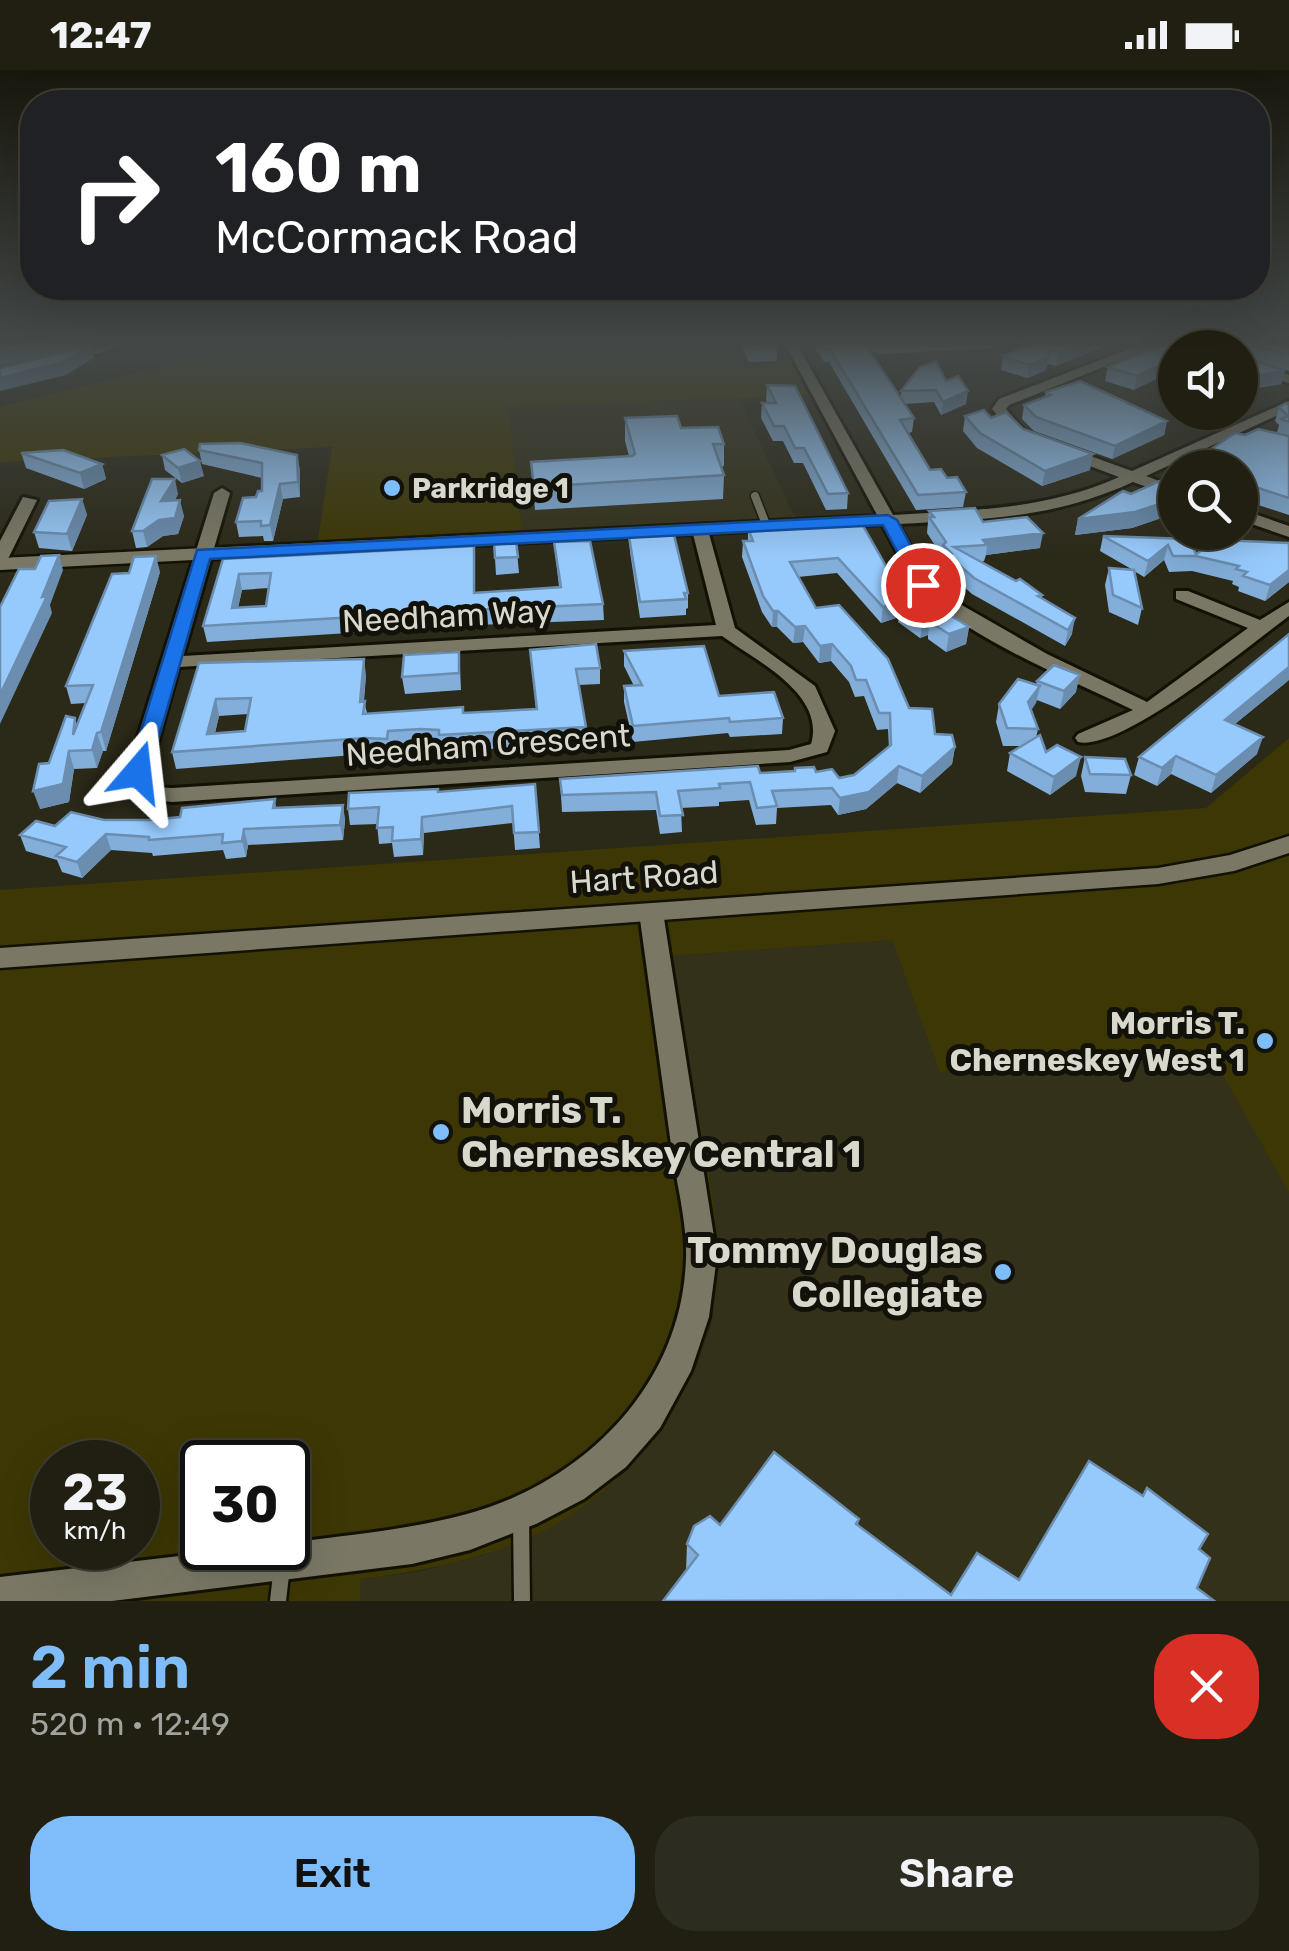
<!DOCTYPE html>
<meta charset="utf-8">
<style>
body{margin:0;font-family:Rubik,sans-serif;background:#2d2c20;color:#f1f3f6;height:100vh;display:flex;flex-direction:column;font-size:38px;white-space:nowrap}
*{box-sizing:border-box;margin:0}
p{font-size:32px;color:#a2a29f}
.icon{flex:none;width:55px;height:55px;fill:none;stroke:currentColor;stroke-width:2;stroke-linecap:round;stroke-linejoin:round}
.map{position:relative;height:1531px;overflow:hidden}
.details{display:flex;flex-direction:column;background:#201f12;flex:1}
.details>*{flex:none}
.banner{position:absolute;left:20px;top:20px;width:1250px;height:210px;border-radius:40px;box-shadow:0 10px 40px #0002,0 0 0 2px #3d3d32;background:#202124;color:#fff;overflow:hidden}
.fabs{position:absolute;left:1158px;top:260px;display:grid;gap:20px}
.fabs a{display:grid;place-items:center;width:100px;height:100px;border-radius:50%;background:#201f12;box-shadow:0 10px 40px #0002,0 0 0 2px #3d3d32;font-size:50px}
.speed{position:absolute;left:30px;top:1370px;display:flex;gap:20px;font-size:50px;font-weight:700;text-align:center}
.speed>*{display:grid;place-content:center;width:130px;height:130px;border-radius:50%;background:#201f12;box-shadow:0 10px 40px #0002,0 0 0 2px #3d3d32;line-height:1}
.speed small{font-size:25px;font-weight:400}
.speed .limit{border:5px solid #111;border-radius:15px;background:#fff;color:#111}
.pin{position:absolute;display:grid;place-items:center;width:85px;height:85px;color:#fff;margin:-42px;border:5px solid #fff;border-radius:50%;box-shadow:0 2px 10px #0007}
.me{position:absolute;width:110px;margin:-55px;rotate:17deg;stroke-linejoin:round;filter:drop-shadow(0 0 8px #0008)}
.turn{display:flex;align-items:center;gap:35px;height:210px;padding:0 30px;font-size:45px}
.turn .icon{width:130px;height:130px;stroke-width:2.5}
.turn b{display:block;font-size:70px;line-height:85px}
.round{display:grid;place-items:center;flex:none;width:105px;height:105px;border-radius:40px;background:#2d2c20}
.summary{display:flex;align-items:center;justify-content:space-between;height:170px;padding:0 30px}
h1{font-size:60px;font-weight:600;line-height:75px;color:#7ebdf9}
.primary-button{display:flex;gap:20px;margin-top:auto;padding:20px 30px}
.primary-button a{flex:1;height:115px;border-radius:40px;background:#7ebdf9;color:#111;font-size:40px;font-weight:600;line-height:115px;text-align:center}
.primary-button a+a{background:#2d2c20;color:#f1f3f6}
.status{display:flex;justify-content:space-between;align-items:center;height:70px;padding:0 50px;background:#201f12;direction:ltr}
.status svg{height:28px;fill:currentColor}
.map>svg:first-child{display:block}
.built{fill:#34311a}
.green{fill:#3d3705;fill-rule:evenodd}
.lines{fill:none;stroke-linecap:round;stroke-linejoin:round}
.service-far1-casing{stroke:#131103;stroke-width:11}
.service-casing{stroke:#131103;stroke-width:21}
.minor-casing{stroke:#131103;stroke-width:6}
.tertiary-casing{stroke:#131103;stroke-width:5}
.service-far1{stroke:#7a7865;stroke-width:8}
.service{stroke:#7a7865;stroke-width:16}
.minor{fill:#7a7865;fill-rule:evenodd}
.tertiary{fill:#7a7865;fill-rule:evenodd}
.wall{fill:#82aed9;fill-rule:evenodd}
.shaded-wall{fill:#6a8db0}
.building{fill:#97cafc;stroke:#6a8db0;stroke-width:2.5;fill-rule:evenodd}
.route{fill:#1a73e8;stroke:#114b97;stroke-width:2.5}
.poi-dot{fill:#7ebdf9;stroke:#12110a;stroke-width:4}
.labels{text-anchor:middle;stroke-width:10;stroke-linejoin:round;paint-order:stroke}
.far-poi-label{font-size:28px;font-weight:bold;fill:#d9d8cd;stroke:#12110a;text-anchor:start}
.street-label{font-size:32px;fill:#d9d8cd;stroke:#12110a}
.poi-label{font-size:32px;font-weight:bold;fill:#d9d8cd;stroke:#12110a;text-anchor:end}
.near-poi-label{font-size:38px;font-weight:bold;fill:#d9d8cd;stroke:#12110a;text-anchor:start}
</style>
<div class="status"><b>12:47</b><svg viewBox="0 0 49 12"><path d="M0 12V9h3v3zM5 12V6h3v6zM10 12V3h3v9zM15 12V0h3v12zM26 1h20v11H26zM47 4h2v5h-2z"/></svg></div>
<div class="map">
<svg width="1289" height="1531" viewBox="0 0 1289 1531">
<rect width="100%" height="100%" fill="#2b2918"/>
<path class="built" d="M739,328L795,447L522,460L507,337Z
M892,870L940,1003L1210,981L1289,1123V1531H360L361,1509L417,1502L482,1486L622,1405L659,1363L696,1297L711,1255L717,1218L714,1148L671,886Z"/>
<path class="green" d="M236,274H721L731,296L792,293L808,325L508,337L522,460L318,470L332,377L0,392V337L234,279Z
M1289,668V1123L1210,982L940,1003L892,870L672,886C679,986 714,1085 718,1186C719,1236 705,1281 681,1324C607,1455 504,1491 361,1509L360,1531H0V820L1206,738ZM52,1392H138V1478H52ZM202,1392H288V1478H202Z"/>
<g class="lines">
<defs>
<path id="service-far1" d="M755,426L767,457"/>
<path id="service" d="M521,1446L522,1531
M278,1531L282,1496"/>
<path id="minor" d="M109,274H131L67,292L60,288Z
M785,274H797L893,445C971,440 1046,440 1119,407L1058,384V378H1068L1132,401L1289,331V340L1146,406L1175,417V427L1133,412C1052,449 985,449 898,454L930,512L946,526L1047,584L1147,632L1248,558L1176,529V521H1188L1260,550L1289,532V546C1251,574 1121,682 1078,672L1075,668L1078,664L1133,640C1062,606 975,571 917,519Z
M1142,274H1160L1009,335L1006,339L1026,363L1024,366H1014L992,339L999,329Z
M1240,289L1289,305V313L1240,297Z
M222,418L230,423L183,586L716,555L692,460L700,455L708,460L735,558L815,616L835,661L827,682L790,692L172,732L138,728L125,713L127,702L214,423ZM722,566C755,590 826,624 811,674L789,680L172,718L152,717L147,712L179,597Z
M23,427L37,430L9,487L0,492V471Z
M1240,439L1289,456V467L1240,450Z
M651,834L663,842L717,1186L709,1247L691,1301L660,1358L626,1397L584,1429L536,1454L470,1480L412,1494L112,1531H0V1507L248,1478H288V1473C348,1465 408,1460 467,1444C585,1412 683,1314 686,1187C687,1153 677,1115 672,1082C661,1002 650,922 639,842Z"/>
<path id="tertiary" d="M888,445L897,450L894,454L0,500V488Z
M1289,766V783L1234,801L1158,814L0,898V878L1158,798L1230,785Z"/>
</defs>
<use href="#service-far1" class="service-far1-casing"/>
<use href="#service" class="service-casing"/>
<use href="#minor" class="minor-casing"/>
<use href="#tertiary" class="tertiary-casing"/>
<use href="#service-far1" class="service-far1"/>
<use href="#service" class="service"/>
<use href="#minor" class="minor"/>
<use href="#tertiary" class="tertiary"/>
</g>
<path class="wall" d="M741,274H776L777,277V291L749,292Z
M813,274H997L990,278L881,284L869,280L901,328V321L946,311L966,334L941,345L934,332L904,334L914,348L912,362L908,363L930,400L947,408L966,422L963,437L916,440L829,292H824Z
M1033,274H1110L1056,296L1048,294L1045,301L1027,308L1001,300L1003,286Z
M1163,274H1277L1289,280V301L1242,286L1285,301L1281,314L1240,321V278H1175L1134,320L1105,311L1108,297Z
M767,315L848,423L847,439L826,440L803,393H794L783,371H773L761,348L762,333H768L766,330Z
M1046,322L1167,351L1164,365L1112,389L1034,361L1022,349L1024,335L1045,327Z
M1289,335V445L1240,429V398L1245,365L1277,363L1279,355L1275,351L1279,337Z
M965,346L991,348L1023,359L1090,400L1042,416L977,378L963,361Z
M625,348L681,358L724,374V396L721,397L724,405L723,429L535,440L531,392L629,386L625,371Z
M199,380L300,399V427L283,429L273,471H264L263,466L239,467L236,452L262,421V408L202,394Z
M21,382L102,394L106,409L84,419L26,398Z
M162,385L204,406L182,413L165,400Z
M1175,413V447L1167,446L1132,458L1075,465L1078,449Z
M178,424L175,430L184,446L178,464L163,466L147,477L136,478L132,461Z
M82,429L87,445L72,481L39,478L34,462Z
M929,441L983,452L1040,478L986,485L984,491L981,492L1042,525V528L1072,564L1065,576L972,524L948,503V499L941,491V485L927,463Z
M828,456L899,519L909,533L942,548L969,557L966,574L946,582L928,569V565L920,568L898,552L899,547L881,553L837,503L798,507L816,538L935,664L955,677L952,694L920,723L897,713L866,739L838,745L831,735L777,738L776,754L756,755L749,730L719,732V736L681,738L682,762L660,764L656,740L562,742L560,709L760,703L794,701L795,698L839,708L854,705L889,678L888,659L877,660L864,626L855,627L849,612L831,591L819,593L803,572L793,573L777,557H772L762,542L742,487L743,471H748V458Z
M1103,466L1189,469L1196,484L1289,473V512L1265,531L1238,521L1239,517L1232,514L1233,511L1192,501L1169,502L1164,490L1144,507L1134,501L1142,538L1138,555L1109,542L1105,515L1109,498L1133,500L1100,481Z
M629,467L688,523V538L686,539V545L640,548L630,482Z
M516,471L519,503L496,505L494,472Z
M554,472L603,534L604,550L475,555L207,572L203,556L223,489L474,476L475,522L559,517ZM269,518L266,536L238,537L242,520Z
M160,502L106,681H103L97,698L74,699L69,732L40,739L49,693L75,648L77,656L86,633L71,634L66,616Z
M530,580L600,598V614L578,615L586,657V673L441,682L440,676L423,675L390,677L389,686L367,684L176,699L172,682L199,593L366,605L364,631L367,643H464L536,639ZM248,644L245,661L215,663L219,646Z
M624,581L719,626L783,648L782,664L730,667L728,663L633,672L624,632V616H634L624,596Z
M460,598L461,620L405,624L402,607Z
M1289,610L1235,654L1257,684L1211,723L1171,704L1157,716L1134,705L1139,687Z
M1037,611L1076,622L1060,639L1037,630L1031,640L1038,659L1036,668L1046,682L1076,706L1050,725L1007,701L1010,683L1021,676H1003L996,652L999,634L1036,615Z
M1085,687L1131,705L1126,724L1085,722L1081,706Z
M535,714L540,778L515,780L513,753L424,763L423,785L394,787L392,773L379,774L377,754L350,755L348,739L439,722Z
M275,729L276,738L343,735L345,751L343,770L248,775L246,787L226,789L223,780L153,786L152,783L111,780L82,808L62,802L57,790L26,781L20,765L55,756L104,750H150L180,747Z
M774,1382L859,1449L858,1455L951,1525L977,1483L1019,1510L1089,1391L1143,1426L1147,1418L1208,1464L1199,1479L1210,1488L1197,1518L1213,1530L663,1531L686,1501L687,1474L694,1456L710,1446L720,1455Z"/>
<path class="shaded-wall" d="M41,274H103L91,277L94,288L66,305L0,321V308L86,278L0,296V283Z
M1080,274H1110L1056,296L1059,283Z
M1050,280L1045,301L1027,308L1029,295Z
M1175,288V300L1134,320L1137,306Z
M1285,301L1281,314L1240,321V308Z
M968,321L966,334L941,345L943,332Z
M1167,351L1164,365L1112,389L1115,376Z
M1093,384L1090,400L1042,416L1045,401Z
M297,385L300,399V427L298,412Z
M200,391L204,406L182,413L178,398Z
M102,394L106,409L84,419L80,403Z
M175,409L178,424L165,447L161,431Z
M280,414L283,429L273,471L270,455Z
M82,429L87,445L72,481L67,464Z
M180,430L184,446L178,464L163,466L147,477L143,461Z
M1171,430L1167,446L1132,458L1075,465L1078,449Z
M1043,463L1040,478L986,485L987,475L983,470Z
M1168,475L1164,490L1144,507L1148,491Z
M59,485L63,500L50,535L52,543L0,654V625Z
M156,486L160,502L106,681L101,662Z
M1289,500V512L1265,531L1270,515Z
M239,504L242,520L235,553L232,538Z
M909,529L908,540L900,535L899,547L881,553L883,537Z
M773,541H778L777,557H772Z
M942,544L940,558L930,552L928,565L920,568L923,550Z
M1075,548L1072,564L1065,576L1068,560Z
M805,556L803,572L793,573L795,557Z
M969,557L966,574L946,582L949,564Z
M832,574L831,591L819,593L820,576Z
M364,589L366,605L362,648L360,632Z
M1289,597V610L1219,667L1225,650Z
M1080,605L1076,622L1060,639L1064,621Z
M1040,616L1036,633L1025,650L1028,632Z
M216,629L219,646L211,680L207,664Z
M97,663L103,681L97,698L92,680Z
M1263,667L1257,684L1211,723L1216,705Z
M955,677L952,694L920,723L922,706Z
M69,681L74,699L69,732L40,739L33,721Z
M1176,686L1171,704L1157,716L1162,698Z
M1081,687L1076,706L1050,725L1054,707Z
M899,696L897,713L866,739L838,745L840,728Z
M343,735L345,751L343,770L340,755Z
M422,747L424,763L423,785L421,769Z
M244,759L248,775L246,787L242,771Z
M106,764L111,780L82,808L77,792Z"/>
<path class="building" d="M0,274H41L0,283Z
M747,274H776L777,277L749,279Z
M822,274H865L914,348L900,350L930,400L941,399L947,408L957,407L966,422L918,425L830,279L825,280Z
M1033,274H1080L1059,283L1050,280L1047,288L1029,295L1003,286Z
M1163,274H1242L1240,276L1242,287L1285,301L1240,308V278H1175V288L1137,306L1108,297Z
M1250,274H1277L1289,280V286Z
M91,275L63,292L0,308V298Z
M936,291L946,311L958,306L968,321L943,332L936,320L901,321L920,297Z
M1080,311L1167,351L1115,376L1036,347L1024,335L1051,325L1046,322Z
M767,315L795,316L848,423L828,424L804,378H795L784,356H774L762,333H776Z
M1286,333L1289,335V352L1281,349L1288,346L1279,337Z
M984,340L991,348L1006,342L1023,359L1093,384L1045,401L980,363L965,346Z
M677,346L681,358L718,357L724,374H713L724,405L534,417L531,392L632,386L635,384L625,348Z
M1258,359L1289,366V428L1240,412V398H1183L1235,363L1245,365Z
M240,373L297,385L298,412L280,414L270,455L261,456V451L236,452L243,428L256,427L258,421H262V393L199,380L200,374Z
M184,379L200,391L178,398L162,385Z
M63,380L102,394L80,403L21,383Z
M152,409H175L161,431L180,430L175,448L159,450L143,461H132Z
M1162,410L1175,413V431L1171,430L1135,442L1078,449L1123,421L1131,424Z
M82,429L67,464L34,462L49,431Z
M975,438L983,452L1027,447L1043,463L983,470L987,475L954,477L1016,511L1020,509L1042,525L1038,526L1075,548L1068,560L974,508L950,487L952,484L943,475L946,472L929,447H934L929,441Z
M826,452L828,456L862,454L899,519L909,529L883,537L838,488L790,492L816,538L839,535L888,589L909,638L932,639L935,664L952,665L955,677L922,706L899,696L869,722L840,728L832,718L772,721L777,736L757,738L750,712L719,714L720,718L678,721L683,745L660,746L656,722L562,725L560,709L758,696L760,703L795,701V698L814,697L816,702L832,699L839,708L854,705L891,675L890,643H879L866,610H856L851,596L832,574L820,576L805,556L795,557L778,541H773L763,526L743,471H753L748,458Z
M674,465L688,523H684L686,529L640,532L629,467Z
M1103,466L1189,469L1196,484L1218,470L1289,473V500L1270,515L1243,506L1247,502L1236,499L1239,496L1196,486H1173L1168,475L1148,491Z
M516,471L518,487L495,488L494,472Z
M590,471L603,534L474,540L203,556L223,489L474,476V523L561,517L554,472ZM271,503L266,536L232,538L239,504Z
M59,485L42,527L47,526L0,625V537L19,499H35L41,486Z
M156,486L101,662L97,663L92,680L69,681L63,714L33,721L39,694L49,693L66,646L75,648L73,665L93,615L66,616L112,504L129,503L134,487Z
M1109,498L1134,500L1142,538L1113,525Z
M920,529L942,544L923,550L900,535Z
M950,545L969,557L949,564L930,552Z
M1289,564V597L1225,650L1263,667L1216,705L1176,686L1162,698L1139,687Z
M596,574L600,598L576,599L586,657L439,665V660L421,659L388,661L387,669L365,668L172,682L199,593L364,589L360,632L365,631L363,644L463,637V643L537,639L530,580ZM251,628L245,661L207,664L216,629Z
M704,576L719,626L774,622L783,648L730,652L729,648L633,656L624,616L642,615L624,581Z
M459,582V603L402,607L404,585Z
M1054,595L1080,605L1064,621L1037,611Z
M1018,609L1040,616L1028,632L1038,659L1007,658L999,634Z
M1040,665L1046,682L1057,675L1081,687L1054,707L1010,683Z
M1085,687L1125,689L1131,705L1090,704Z
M535,714L539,762L514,763L512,736L422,747L421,769L392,771L393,757L377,758L379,737L348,739L349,723L438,719V722Z
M275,729L273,738L343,735L340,755L244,759L242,771L222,773L223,764L149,770V767L106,764L77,792L56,786L66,777L20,765L36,751L55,756L71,742L104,750H150L180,747L182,738Z
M774,1382L859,1449L856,1454L951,1525L977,1483L1019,1510L1089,1391L1143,1426L1147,1418L1208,1464L1199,1479L1210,1488L1197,1518L1213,1530L663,1531L698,1485L687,1474L694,1456L710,1446L720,1455Z"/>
<linearGradient id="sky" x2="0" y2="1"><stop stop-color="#18170d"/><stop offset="0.56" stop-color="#444948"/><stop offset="1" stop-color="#444948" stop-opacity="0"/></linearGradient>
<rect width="1289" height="488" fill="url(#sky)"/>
<path class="route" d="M888,445L897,450L932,515L930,519H917L883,455L210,489L149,702L138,709L128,702L197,480Z"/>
<g class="poi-dot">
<circle cx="392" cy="418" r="10"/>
<circle cx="1265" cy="971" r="10"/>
<circle cx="441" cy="1062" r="10"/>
<circle cx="1003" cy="1202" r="10"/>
</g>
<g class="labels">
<g class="far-poi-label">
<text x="412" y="428">Parkridge 1</text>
</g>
<g class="street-label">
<text transform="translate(447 546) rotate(-3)" y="11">Needham Way</text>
<text transform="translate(488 675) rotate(-4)" y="11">Needham Crescent</text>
<text transform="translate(644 807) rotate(-4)" y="11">Hart Road</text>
</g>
<g class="poi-label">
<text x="1245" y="964">Morris T.<tspan x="1245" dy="37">Cherneskey West 1</tspan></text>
</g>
<g class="near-poi-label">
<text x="461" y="1053">Morris T.<tspan x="461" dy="44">Cherneskey Central 1</tspan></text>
<text x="983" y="1193" text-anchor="end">Tommy Douglas<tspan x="983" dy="44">Collegiate</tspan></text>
</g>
</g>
</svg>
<div class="fabs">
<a><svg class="icon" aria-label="sound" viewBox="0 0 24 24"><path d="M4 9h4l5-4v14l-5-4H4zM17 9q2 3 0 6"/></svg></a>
<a><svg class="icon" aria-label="search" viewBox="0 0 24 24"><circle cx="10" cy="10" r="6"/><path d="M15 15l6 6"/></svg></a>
</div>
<div class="speed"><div>23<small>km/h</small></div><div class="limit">30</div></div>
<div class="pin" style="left:923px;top:515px;background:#d93025"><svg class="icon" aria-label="arrive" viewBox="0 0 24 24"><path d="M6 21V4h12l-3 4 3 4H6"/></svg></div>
<svg class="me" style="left:138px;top:702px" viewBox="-20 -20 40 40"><path d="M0-17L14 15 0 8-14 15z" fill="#1a73e8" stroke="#fff" stroke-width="4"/></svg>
<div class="banner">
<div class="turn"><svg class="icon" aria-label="right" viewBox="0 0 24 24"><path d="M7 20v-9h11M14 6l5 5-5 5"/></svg><div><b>160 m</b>McCormack Road</div></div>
</div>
</div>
<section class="details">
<div class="summary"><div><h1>2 min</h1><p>520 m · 12:49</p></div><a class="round" style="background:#d93025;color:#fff"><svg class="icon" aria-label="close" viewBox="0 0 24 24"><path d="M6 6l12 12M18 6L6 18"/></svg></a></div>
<div class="primary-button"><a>Exit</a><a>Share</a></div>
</section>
